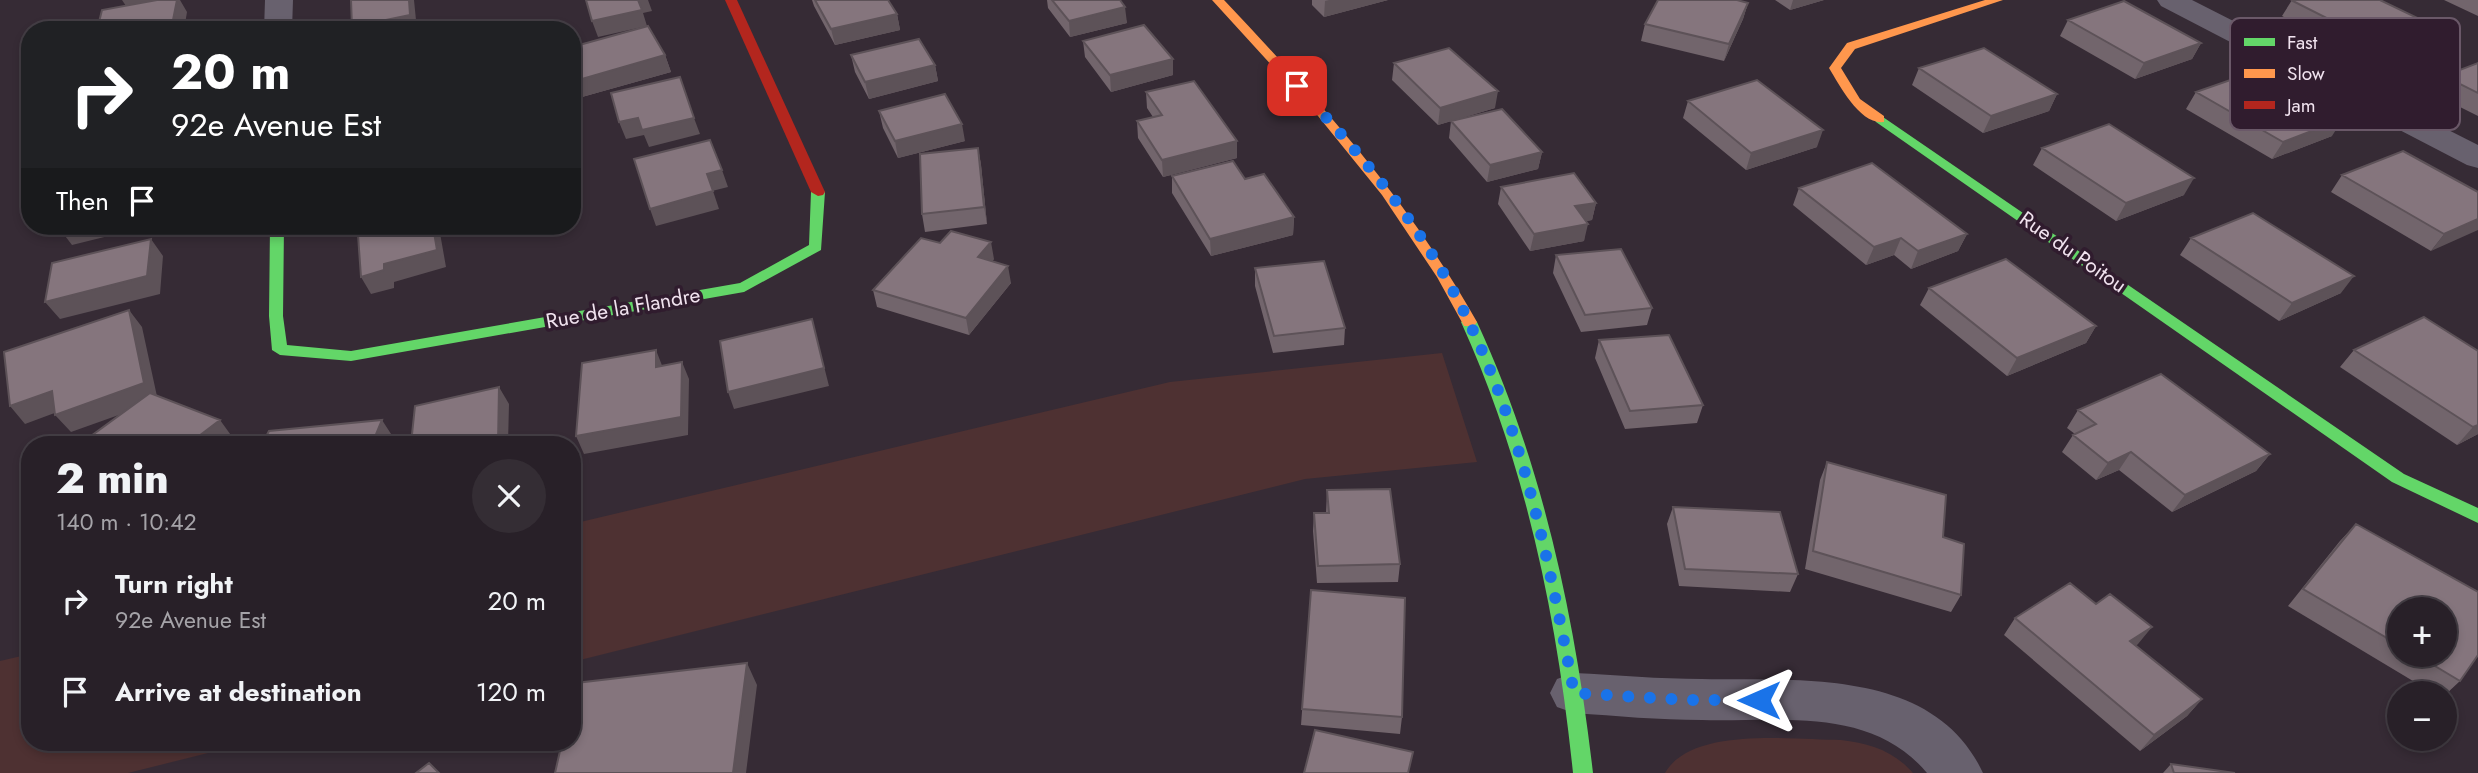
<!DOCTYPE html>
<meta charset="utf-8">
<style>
body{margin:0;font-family:Jost,sans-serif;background:#342d34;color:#f1f3f6;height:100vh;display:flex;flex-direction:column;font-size:26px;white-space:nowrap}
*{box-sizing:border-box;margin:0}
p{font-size:23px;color:#a5a3a8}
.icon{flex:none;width:38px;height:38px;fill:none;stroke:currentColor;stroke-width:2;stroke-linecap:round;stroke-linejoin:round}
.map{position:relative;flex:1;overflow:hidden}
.details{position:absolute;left:21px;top:436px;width:560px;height:315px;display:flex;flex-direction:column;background:#282028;border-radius:28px;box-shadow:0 4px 10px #0003,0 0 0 2px #443e45}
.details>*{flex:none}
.guide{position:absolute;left:21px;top:21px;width:560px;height:214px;border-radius:28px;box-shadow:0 4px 10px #0003,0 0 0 2px #443e45;background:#202124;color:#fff;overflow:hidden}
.buttons{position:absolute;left:2387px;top:597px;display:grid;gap:14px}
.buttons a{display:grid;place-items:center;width:70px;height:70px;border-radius:50%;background:#282028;box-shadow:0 4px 10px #0003,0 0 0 2px #443e45;font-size:35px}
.pin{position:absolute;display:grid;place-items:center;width:60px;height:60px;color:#fff;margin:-30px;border-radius:14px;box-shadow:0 4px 10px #0006}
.me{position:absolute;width:77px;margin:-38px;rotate:270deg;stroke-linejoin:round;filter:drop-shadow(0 0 5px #0008)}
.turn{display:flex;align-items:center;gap:24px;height:147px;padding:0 35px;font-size:32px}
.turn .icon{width:91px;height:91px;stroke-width:2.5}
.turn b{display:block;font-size:49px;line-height:60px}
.then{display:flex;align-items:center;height:66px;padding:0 35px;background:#0003;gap:14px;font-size:26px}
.round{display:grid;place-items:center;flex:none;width:74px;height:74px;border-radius:37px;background:#342d34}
.head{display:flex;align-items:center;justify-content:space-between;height:119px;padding:0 35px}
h1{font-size:42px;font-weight:800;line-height:52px}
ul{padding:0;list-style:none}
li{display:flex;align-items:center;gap:21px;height:91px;padding:0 35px}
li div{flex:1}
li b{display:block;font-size:26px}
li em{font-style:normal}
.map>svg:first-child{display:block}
.green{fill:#4e3132}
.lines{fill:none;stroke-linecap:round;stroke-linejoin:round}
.street{fill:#68616e;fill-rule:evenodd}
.fast{fill:#63d668;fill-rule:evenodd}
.slow{fill:#ff974d;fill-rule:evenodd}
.jam{fill:#b3261e;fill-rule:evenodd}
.wall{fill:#72656c;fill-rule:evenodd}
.shaded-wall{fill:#5d5258}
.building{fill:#85757d;stroke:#5d5258;stroke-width:2}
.route{stroke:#1a73e8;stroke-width:12;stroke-dasharray:0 21.6}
.labels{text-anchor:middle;stroke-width:7;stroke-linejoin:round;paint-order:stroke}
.street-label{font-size:21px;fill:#f1e3ef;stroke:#301c2e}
.key{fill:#301c2e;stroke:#6a5868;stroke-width:2}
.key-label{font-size:19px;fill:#f1e3ef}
</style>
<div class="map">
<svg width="2478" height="773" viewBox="0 0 2478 773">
<rect width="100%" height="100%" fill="#362b35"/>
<path class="green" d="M1442,353L1477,462L1305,479L572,662V524L1170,382Z
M30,654V742H252L128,773H0V661Z
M1841,740C1869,743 1894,751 1913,773H1665C1692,726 1793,740 1841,740Z"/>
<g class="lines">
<path class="street" d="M265,0H293L292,30H264Z
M2157,0H2192L2478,145V168L2467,165L2161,6Z
M1574,673C1617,675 1659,679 1702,679C1797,681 1934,667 1983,773H1927C1871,706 1781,722 1702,720C1659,720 1617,716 1574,713L1557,707L1550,693L1557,679Z"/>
<path class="fast" d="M1880,115L2404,474L2478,508V523L2392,482L1876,122L1874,119Z
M818,188L825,192L821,250L744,292L351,361L280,355L272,350L269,316L270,226H284L283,316L287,345L351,351L740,283L809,245L811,192Z
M1469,317L1477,322C1543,465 1575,617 1593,773H1573C1557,617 1526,465 1461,322Z"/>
<path class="slow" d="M1212,0H1224C1321,103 1407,198 1477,322L1474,326H1464L1437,277L1382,195L1318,116Z
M1985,0H2003L1855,49L1841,68L1860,99L1884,116V122C1860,125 1840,86 1829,68L1847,43Z"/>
<path class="jam" d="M725,0H737L825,192L823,195L818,196L811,192Z"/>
</g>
<path class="wall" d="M812,0H888L897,14L900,30L835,45L814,6Z
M1047,0H1120L1127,23L1070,37L1048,8Z
M1312,0H1388L1324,17L1312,5Z
M1775,0H1824L1790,10Z
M2292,0L2416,39L2364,58L2282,16Z
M2444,0H2478V16Z
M1748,3L1743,19L1724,61L1641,41L1645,24Z
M2068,20L2201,43L2192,59L2135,79L2060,36Z
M1083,41L1173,75L1111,92L1085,57Z
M572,47L665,55L671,72L582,97L572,79Z
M851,55L935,65L938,81L869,99L855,72Z
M1394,63L1495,108L1438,125L1392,80Z
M2478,63V116L2432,93L2444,76Z
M1919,68L2057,94L2049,111L1983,133L1912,85Z
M1146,92L1237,158L1163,177L1138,138L1137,121L1153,117L1147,108Z
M2196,92L2332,136L2272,159L2186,109Z
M1688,101L1817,147L1746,170L1683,118Z
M879,111L965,141L898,158L883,128Z
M1451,121L1542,152L1538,169L1487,182L1449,138Z
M978,148L981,165L987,224L925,232L922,214Z
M2042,148L2184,195L2116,221L2033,165Z
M2342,175L2478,192L2431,251L2331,192Z
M1172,176L1245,179L1294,217L1293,235L1211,256L1172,193Z
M1501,187L1596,203L1592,220L1586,221L1584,241L1530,251L1498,204Z
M1799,188L1967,234L1958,251L1911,269L1894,255L1866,265L1793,205Z
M2191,238L2341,293L2279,321L2180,255Z
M1556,255L1652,308L1647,325L1581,332L1553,273Z
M994,259L992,261L1011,283L969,335L877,307L873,290Z
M1255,268L1345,328L1344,345L1273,353L1255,286Z
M1929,288L2096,326L2086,343L2007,376L1920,305Z
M2424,317L2478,434L2457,445L2340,367L2354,350Z
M1599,340L1703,405L1697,423L1625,429L1595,358Z
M2078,410L2270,454L2256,471L2172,512L2119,470L2096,480L2062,452L2073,435L2075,434L2067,428Z
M1827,462L1943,537L1961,595L1951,612L1805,569L1820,480Z
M1327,490L1400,564L1398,582L1317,583L1313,531L1314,513H1326Z
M1673,507L1798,574L1790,592L1679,586L1667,524Z
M2356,524L2478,592V655L2460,681L2445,695V693H2433L2288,606L2340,541ZM2399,609H2445V654H2399Z
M1311,590L1402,717L1400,734L1301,725Z
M2015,618L2138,644L2135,645L2202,699L2187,716L2140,751L2004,635Z
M2171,764L2235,773H2163Z"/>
<path class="shaded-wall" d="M122,0H157L126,6Z
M177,0H180L187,12L184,30H171Z
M409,0H414L417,30H354L352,27Z
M638,0H648L652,11L643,13L647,26L598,37L592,21Z
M1329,0H1388L1324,17L1325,1Z
M1793,0H1824L1790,10Z
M1748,3L1743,19L1724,61L1729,44Z
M1125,7L1127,23L1070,37L1069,21Z
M897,14L900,30L835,45L831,29Z
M2428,23L2416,39L2364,58L2374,42Z
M2201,43L2192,59L2135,79L2144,63Z
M665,55L671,72L582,97L575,81Z
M1173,59V75L1111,92L1110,75Z
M935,65L938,81L869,99L865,82Z
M1498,91L1495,108L1438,125L1440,108Z
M2057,94L2049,111L1983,133L1991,116Z
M638,118H694L700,134L649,147L644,135L626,139L619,122Z
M2343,119L2332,136L2272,159L2283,142Z
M962,124L965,141L898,158L895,141Z
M1823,130L1817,147L1746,170L1751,153Z
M1237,141V158L1163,177L1162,160Z
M978,148L981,165L987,224L984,207Z
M1542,152L1538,169L1487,182L1490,165Z
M722,170L728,187L712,191L707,174Z
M2194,178L2184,195L2116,221L2126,203Z
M713,191L719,209L656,226L650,209Z
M1596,203L1592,220L1571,224L1575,206Z
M1294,217L1293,235L1211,256L1210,239Z
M2478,219V230L2431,251L2444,234Z
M1588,224L1584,241L1530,251L1534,234Z
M67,226H149L72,245L59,228Z
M359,226H382L362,231Z
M433,226H436L440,233L446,267L394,282V288L371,294L361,277L384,264Z
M463,226H501L468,235Z
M1967,234L1958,251L1911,269L1918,251Z
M1901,238L1894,255L1866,265L1874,247Z
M151,239L163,256L160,294L60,319L45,302Z
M991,242L994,259L981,275L978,257Z
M1008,266L1011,283L969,335L966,318Z
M2354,276L2341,293L2279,321L2292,303Z
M129,310L142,327L158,401L71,432L55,415Z
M812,319L829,386L734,409L728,392Z
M2096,326L2086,343L2007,376L2017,358Z
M656,350L663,368L656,367Z
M682,362L689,379L688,435L584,454L576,436Z
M499,387L509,404L508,444H498Z
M52,391L68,408L25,424L10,406Z
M220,420L233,438L224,444H206L199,436Z
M382,420L393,437L390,444H372Z
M2478,425V434L2457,445L2473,427Z
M2131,452L2119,470L2096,480L2108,463Z
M2270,454L2256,471L2172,512L2185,495Z
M2152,627L2138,644L2117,658L2130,641Z
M747,663L757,685L746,773H733Z
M2202,699L2187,716L2140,751L2154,735Z"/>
<path class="building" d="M157,0H177L171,30H97L102,10Z
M351,0H409L410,15L352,27Z
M586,0H638L642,10L592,21Z
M815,0H888L897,14L831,29Z
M1052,0H1120L1125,7L1069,21Z
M1658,0H1737L1748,3L1729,44L1645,24Z
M2291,0H2380L2428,23L2374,42Z
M2124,1L2201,43L2144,63L2068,20Z
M1144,25L1173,59L1110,75L1083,41Z
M648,26L665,55L575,81L572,75V47Z
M919,39L935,65L865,82L851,55Z
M1449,48L1498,91L1440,108L1394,63Z
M1984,48L2057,94L1991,116L1919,68Z
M2478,63V93L2444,76Z
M2256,71L2343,119L2283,142L2196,92Z
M680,77L694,118L642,130L638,118L619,122L611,93Z
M1757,80L1823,130L1751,153L1688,101Z
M1194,81L1237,141L1162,160L1137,121L1162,115L1146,92Z
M945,94L962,124L895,141L879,111Z
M1502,109L1542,152L1490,165L1451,121Z
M2109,124L2194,178L2126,203L2042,148Z
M710,140L722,170L707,174L713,191L650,209L634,159Z
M978,148L984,207L922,214L920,154Z
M2403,151L2478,192V219L2444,234L2342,175Z
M1233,161L1245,179L1264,174L1294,217L1210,239L1172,176Z
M1872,163L1967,234L1918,251L1901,238L1874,247L1799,188Z
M1574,173L1596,203L1575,206L1588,224L1534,234L1501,187Z
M2253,213L2354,276L2292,303L2191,238Z
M392,226H433L437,250L384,264V270L361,277L358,235Z
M951,231L991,242L978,257L1008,266L966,318L873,290L921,238L940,243Z
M151,239L147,276L45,302L52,263Z
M1621,249L1652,308L1585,315L1556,255Z
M2006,259L2096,326L2017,358L1929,288Z
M1324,261L1345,328L1274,336L1255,268Z
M129,310L144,383L55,415L52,391L10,406L4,352Z
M2424,317L2478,351V425L2473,427L2354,350Z
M812,319L824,368L728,392L720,341Z
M1669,335L1703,405L1630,411L1599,340Z
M656,350V367L682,362L681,417L576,436L582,363Z
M2161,374L2270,454L2185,495L2131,452L2108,463L2073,435L2096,424L2078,410Z
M499,387L498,444H411L415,406Z
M150,393L220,420L199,436L215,442L212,444H80Z
M382,420L372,444H262L269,431Z
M1827,462L1946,495L1943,537L1964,544L1961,595L1813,551Z
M1390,489L1400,564L1318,566L1314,513H1329L1327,490Z
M1673,507L1780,512L1798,574L1685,569Z
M2356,524L2478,592V655L2460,681L2415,654H2445V609H2399V645L2303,589Z
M2070,583L2096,604L2110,594L2152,627L2130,641L2202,699L2154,735L2015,618Z
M1311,590L1405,598L1402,717L1302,709Z
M747,663L733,773H555L562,742H572V699L576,683Z
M1315,730L1413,752L1408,773H1304Z
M429,763L439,773H416Z
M2171,764L2235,773H2174Z"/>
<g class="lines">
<path class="route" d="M1297,86C1343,135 1388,186 1424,242C1513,378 1544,536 1574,693L1686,700H1759"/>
</g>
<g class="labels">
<g class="street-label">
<text transform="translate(2073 252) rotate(35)" y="7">Rue du Poitou</text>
<text transform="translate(623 308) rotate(-10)" y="7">Rue de la Flandre</text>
</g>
</g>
<rect x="2230" y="18" width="230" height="112" rx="10" class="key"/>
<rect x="2244" y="38" width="31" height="8" fill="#63d668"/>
<rect x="2244" y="69" width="31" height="9" fill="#ff974d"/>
<rect x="2244" y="101" width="31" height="8" fill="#b3261e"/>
<g class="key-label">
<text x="2287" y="49">Fast</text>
<text x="2287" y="80">Slow</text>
<text x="2287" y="112">Jam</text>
</g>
</svg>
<div class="buttons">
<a>+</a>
<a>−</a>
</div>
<div class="pin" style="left:1297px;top:86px;background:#d93025"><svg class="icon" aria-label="arrive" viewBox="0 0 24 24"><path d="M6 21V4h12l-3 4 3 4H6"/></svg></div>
<svg class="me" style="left:1759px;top:700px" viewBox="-20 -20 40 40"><path d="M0-17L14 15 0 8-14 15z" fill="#1a73e8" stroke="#fff" stroke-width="4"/></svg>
<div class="guide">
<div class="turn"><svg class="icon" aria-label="right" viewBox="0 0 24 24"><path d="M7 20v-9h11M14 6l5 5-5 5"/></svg><div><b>20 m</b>92e Avenue Est</div></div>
<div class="then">Then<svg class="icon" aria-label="arrive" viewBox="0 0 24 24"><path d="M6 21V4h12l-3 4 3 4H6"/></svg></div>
</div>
<section class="details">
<div class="head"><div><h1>2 min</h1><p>140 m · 10:42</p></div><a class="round"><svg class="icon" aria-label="close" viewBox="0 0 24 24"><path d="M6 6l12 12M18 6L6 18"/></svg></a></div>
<ul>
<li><svg class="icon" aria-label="right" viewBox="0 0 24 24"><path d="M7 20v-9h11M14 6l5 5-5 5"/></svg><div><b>Turn right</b><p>92e Avenue Est</p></div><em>20 m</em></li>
<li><svg class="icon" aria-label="arrive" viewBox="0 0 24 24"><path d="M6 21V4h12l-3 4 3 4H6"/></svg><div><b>Arrive at destination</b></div><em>120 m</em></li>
</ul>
</section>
</div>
